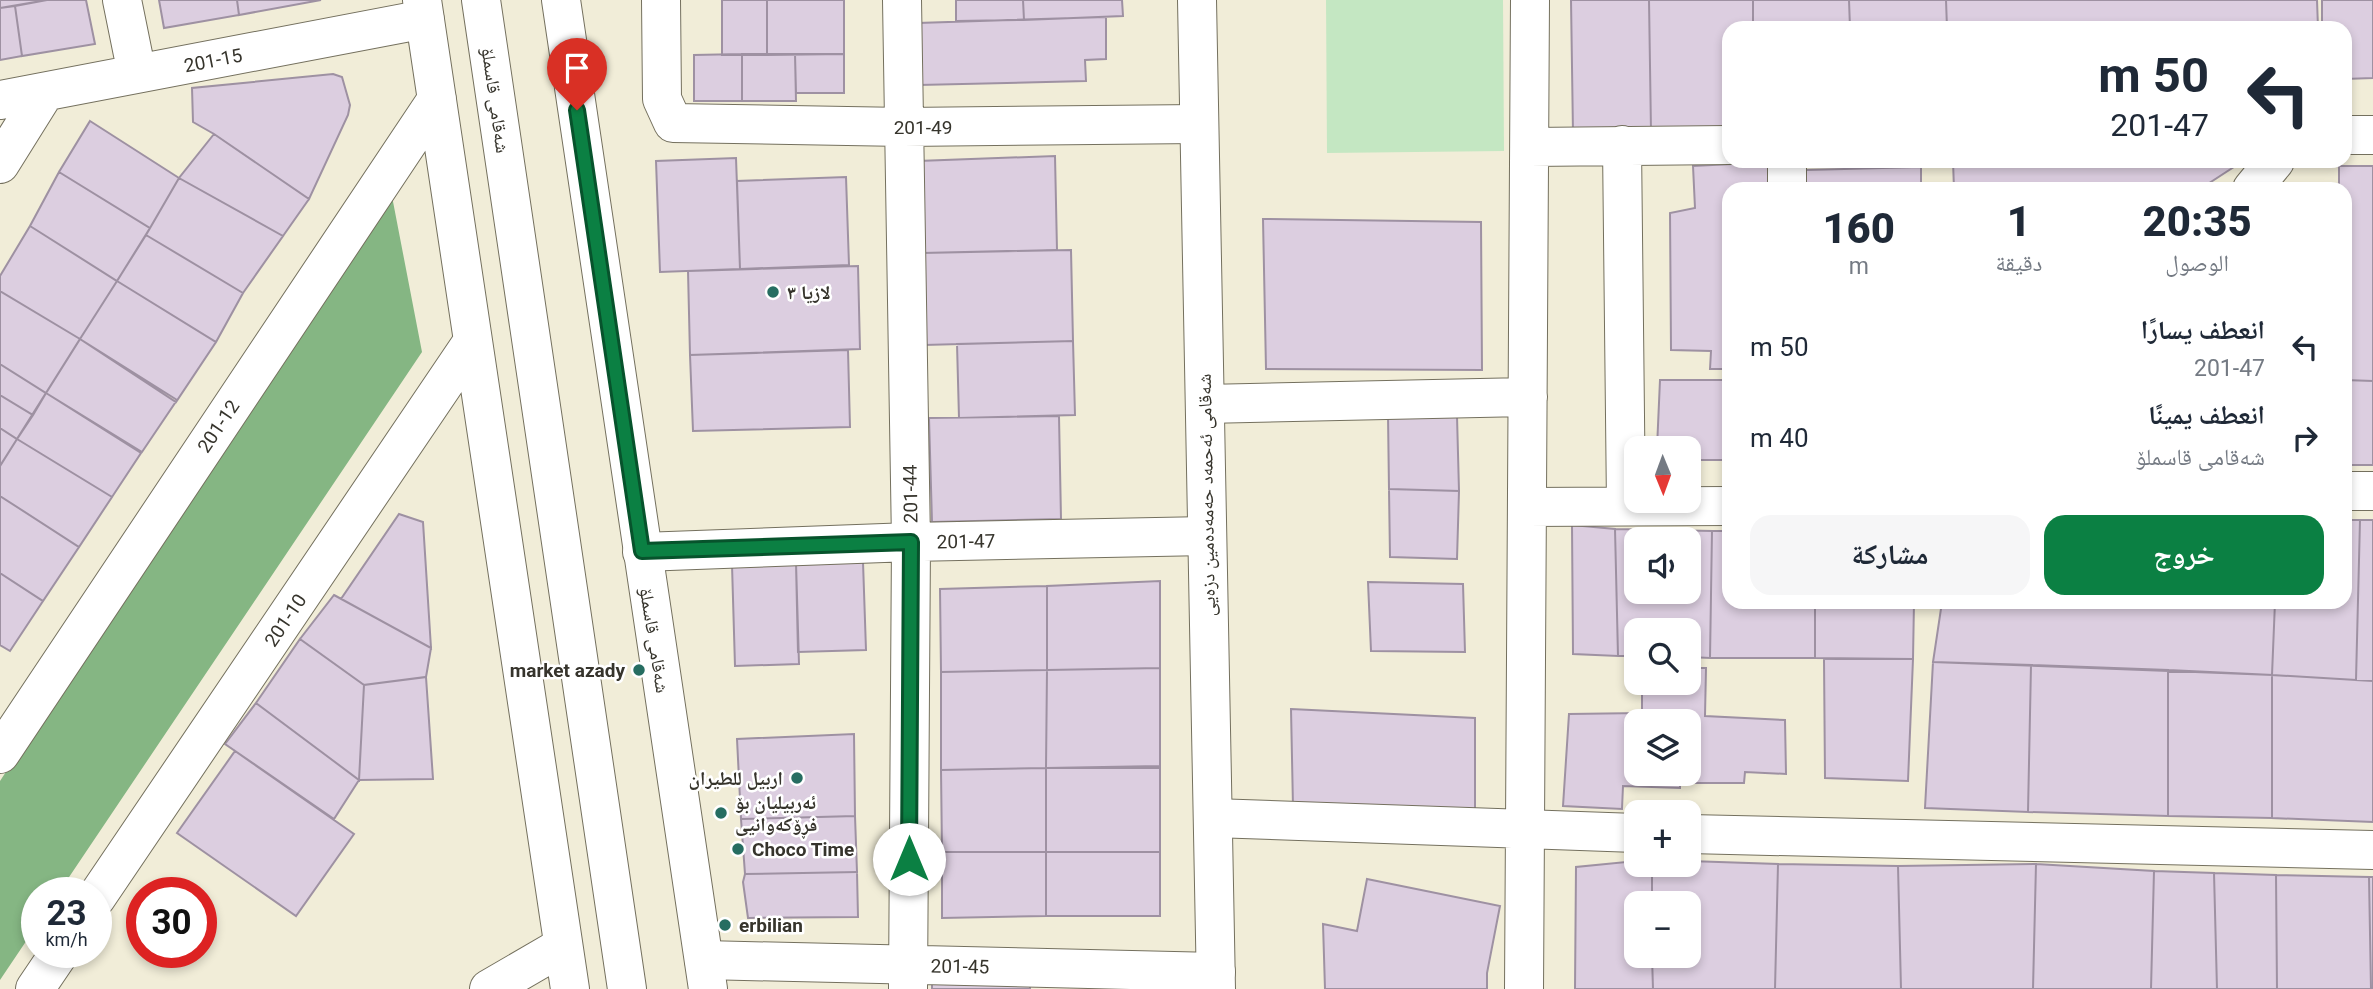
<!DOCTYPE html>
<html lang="ar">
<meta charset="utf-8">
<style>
body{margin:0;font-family:Roboto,"Noto Naskh Arabic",sans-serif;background:#f6f6f7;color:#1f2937;direction:rtl;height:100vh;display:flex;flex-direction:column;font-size:26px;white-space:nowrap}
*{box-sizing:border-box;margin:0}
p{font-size:23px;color:#747a83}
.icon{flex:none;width:38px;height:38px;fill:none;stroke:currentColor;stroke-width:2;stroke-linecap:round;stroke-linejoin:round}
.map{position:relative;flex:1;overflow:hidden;direction:ltr}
.side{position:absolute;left:1722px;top:182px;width:630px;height:427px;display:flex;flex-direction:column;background:#fff;border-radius:21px;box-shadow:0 4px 10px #0003;direction:rtl}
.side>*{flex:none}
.hud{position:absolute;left:1722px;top:21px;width:630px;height:147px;border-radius:21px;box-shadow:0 4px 10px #0003;direction:rtl;background:#fff;color:#1f2937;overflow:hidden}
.needle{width:46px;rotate:179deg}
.tools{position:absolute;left:1624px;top:436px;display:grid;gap:14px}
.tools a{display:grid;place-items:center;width:77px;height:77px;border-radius:14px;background:#fff;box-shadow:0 4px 10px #0003;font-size:35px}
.speed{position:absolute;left:21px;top:877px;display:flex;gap:14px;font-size:35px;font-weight:700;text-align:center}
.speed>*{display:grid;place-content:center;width:91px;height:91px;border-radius:50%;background:#fff;box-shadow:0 4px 10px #0003;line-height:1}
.speed small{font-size:18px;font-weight:400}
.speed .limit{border:10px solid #d22;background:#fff;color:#111}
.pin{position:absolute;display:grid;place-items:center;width:60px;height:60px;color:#fff;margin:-72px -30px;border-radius:50% 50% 50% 0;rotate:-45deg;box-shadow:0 0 7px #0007}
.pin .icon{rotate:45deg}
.me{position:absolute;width:77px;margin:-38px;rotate:0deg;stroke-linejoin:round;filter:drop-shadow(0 0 5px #0008)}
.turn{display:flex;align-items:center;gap:24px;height:147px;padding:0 28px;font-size:32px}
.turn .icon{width:91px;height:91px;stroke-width:2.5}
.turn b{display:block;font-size:49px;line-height:60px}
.eta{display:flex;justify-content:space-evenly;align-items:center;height:119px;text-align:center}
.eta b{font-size:42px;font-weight:800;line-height:49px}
.action{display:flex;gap:14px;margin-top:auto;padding:14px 28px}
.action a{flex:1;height:80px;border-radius:21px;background:#0b8043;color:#fff;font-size:28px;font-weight:800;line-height:80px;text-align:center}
.action a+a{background:#f6f6f7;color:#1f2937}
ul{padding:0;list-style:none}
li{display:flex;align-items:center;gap:21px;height:91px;padding:0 28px}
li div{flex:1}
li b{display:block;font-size:26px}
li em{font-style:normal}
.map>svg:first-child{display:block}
.green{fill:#c4e7c2}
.forest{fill:#85b683}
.building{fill:#dccee0;stroke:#9e91a2;stroke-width:2;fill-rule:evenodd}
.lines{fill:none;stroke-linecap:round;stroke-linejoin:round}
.street-casing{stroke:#74705e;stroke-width:40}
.secondary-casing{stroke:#74705e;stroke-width:40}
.street{stroke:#fff;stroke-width:38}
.secondary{stroke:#fff;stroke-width:38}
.route-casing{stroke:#07532c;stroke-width:18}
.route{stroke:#0b8043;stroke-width:12}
.poi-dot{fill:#266d61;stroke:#fff;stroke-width:2.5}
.labels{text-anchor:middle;stroke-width:5;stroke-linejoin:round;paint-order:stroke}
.street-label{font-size:19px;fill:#36342c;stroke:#fff}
.poi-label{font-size:19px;font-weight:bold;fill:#36342c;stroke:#fff;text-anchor:start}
</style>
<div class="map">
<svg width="2373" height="989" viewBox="0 0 2373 989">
<rect width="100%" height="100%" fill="#f1edd8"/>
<path class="green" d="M1326,0H1503L1504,151L1327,153Z"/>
<path class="forest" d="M390,186L422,352L59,892H37V925L0,980V781Z"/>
<path class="building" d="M0,0H47L0,8Z
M47,0H86L95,44L22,56L15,6Z
M159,0H237L239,15L164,28Z
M237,0H321L239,15Z
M722,0H767V55H722Z
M767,0H844V54L767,55Z
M956,0H1023L1024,20L956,21Z
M1023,0H1122L1123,16L1024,20Z
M1571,0H1649L1651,131L1573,133Z
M1649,0H1753V28H1729V130L1651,131Z
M1753,0H1849L1850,28H1753Z
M1849,0H1946L1947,28H1850Z
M1946,0H2317L2318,28H1947Z
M2322,0H2373V78L2345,79V28H2322Z
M15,6L22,56L0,60V8Z
M1106,17V59L1085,60L1086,81L919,85L918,23Z
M742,54V101H694V55Z
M742,54H795L796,101H742Z
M795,54H844V93H796Z
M333,74L342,77L350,105L348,115L309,199L214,134L193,122L192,88Z
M90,121L179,178L150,228L59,172Z
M214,134L309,199L283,236L179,178Z
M1055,156L1057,250L922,253L918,161Z
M736,158L740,269L660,272L656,161Z
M1953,161H2243L2200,189H1954Z
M1771,162V189H1729V369H1710L1711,351L1671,350L1670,213L1695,208L1693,166Z
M2339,166H2373V381L2345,380V189H2339Z
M1921,167V189H1806V170Z
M59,172L150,228L117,281L30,226Z
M846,177L849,265L740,269L737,181Z
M179,178L283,236L243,293L146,235Z
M1263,219L1481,222L1482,370L1266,369Z
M30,226L117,281L80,339L0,291V276Z
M146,235L243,293L216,342L117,281Z
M1071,250L1073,341L924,345L922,253Z
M858,266L860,349L690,355L688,271Z
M117,281L216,342L176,402L80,339Z
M0,291L80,339L46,393L0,364Z
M80,339L177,400L142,452L46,393Z
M1073,341L1075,415L959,418L957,344Z
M848,350L850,427L693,431L690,355Z
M0,364L46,393L33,415L0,395Z
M1660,380H1729V460H1689V448H1657Z
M2345,380L2373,381V465H2345Z
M46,393L141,453L112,497L17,439Z
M0,395L33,415L17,439L0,428Z
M1388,415L1457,416L1459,491L1389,489Z
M1059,416L1061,519L932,522L929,418Z
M0,428L17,439L0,466Z
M17,439L112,497L79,547L0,496V466Z
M1389,489L1459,491L1457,559L1390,557Z
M0,496L79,547L43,601L0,573Z
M399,514L423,522L431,648L341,599Z
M2345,520H2360L2356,680L2272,675L2275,602H2345Z
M2360,520H2373V681L2356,680Z
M1572,525L1615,529L1618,656L1573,654Z
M1615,529L1712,531L1710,658L1689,657V630H1636V656H1618ZM1636,539H1689V592H1636Z
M1712,531H1729V602H1815V658H1710Z
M863,562L866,650L798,652L796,563Z
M796,563L799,664L735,666L732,565Z
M0,573L43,601L10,651L0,645Z
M1160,581V668L1047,670V586Z
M1368,582L1463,584L1465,652L1371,651Z
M1047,586V670L941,672L940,589Z
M334,595L431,648L426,677L364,685L300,639Z
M1815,602H1914L1913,659L1815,658Z
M1942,602H2275L2272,675L1933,662Z
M300,639L364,685L359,780L256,703Z
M1824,659H1913L1908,781L1825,778Z
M1933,662L2031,665L2028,812L1925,808Z
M2031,665L2168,670V816L2028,812Z
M1160,668V766L1046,768L1047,670Z
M1689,668H1706L1705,716L1785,720L1786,774L1745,772L1744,783H1690L1692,725H1689V721H1642V682H1689Z
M1047,670L1046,768L941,770V672Z
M2168,670L2272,675V818L2168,816Z
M2272,675L2373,681V822L2272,818Z
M426,677L433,779L359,780L364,685Z
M256,703L359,780L334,819L225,744Z
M1291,709L1475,718V810L1293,807Z
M1642,713V721H1636V774H1680V788L1623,786L1622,809L1563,806L1569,714Z
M854,734L855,816L741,819L737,739Z
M235,751L354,834L296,916L177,833Z
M1046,768H1160V852H1046Z
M1046,768V852H942L941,770Z
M855,816L857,872L745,874L741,819Z
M942,852H1046V916L942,918Z
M1046,852H1160V916H1046Z
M1636,861V864H1652V903H1636V956H1652L1653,989H1575L1576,867Z
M1689,861L1778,864L1775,989H1653L1652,956H1689V903H1652V864H1689Z
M1778,864L1898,866L1901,989H1775Z
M2036,864L2154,871L2151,989H2033Z
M2036,864L2033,989H1901L1898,866Z
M2154,871L2214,873L2217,989H2151Z
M857,872L858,917L748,918L743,882L745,874Z
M2214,873L2276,875L2277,989H2217Z
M2276,875L2369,877L2371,989H2277Z
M2369,877H2373V989H2371Z
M1367,879L1500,906L1487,973V989H1325L1323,924L1357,931Z
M932,982L1030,985V989H932Z"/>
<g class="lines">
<defs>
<path id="street" d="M122,0L137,74
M422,0L570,989
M661,0L662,99L673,123L904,127L1199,124
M902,0L911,542L908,989
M0,100L425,19
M2345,135H2373
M1622,145L1626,506
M1530,147L1729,145
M0,164L45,92
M1787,189V161
M2252,189L2275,161
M1205,404L1528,397
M2345,491H2373
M1527,507L1729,506
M642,552L911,542L1207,536
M0,754L437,99
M1213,818L1636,833
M1689,834L2373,850
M96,898L473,341
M704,960L1216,972
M35,989L60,952
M489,989L563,946
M1524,989L1530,0"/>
<path id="secondary" d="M481,0L627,989
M561,0L708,989
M1197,0L1216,989"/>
</defs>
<use href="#street" class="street-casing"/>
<use href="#secondary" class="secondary-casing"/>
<use href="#street" class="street"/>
<use href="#secondary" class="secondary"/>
</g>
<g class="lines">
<defs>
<path id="route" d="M577,110L642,551L911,542L909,859"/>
</defs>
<use href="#route" class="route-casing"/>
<use href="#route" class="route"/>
</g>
<g class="poi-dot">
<circle cx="773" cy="292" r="7"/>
<circle cx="639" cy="670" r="7"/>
<circle cx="797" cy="778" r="7"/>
<circle cx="721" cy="813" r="7"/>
<circle cx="738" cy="849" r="7"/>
<circle cx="725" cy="925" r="7"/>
</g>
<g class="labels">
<g class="street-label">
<text transform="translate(213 60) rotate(-11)" y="7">201-15</text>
<text transform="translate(496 100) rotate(82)" y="7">شەقامی قاسملۆ</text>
<text x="923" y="134">201-49</text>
<text transform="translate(218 426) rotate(-56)" y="7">201-12</text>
<text transform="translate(910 494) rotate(-91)" y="7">201-44</text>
<text transform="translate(1206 495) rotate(-91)" y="7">شەقامی ئەحمەد حەمەدەمین دزەیی</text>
<text transform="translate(966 541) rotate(-1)" y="7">201-47</text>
<text transform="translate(285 620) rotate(-56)" y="7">201-10</text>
<text transform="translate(655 640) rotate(81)" y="7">شەقامی قاسملۆ</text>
<text transform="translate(960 966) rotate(1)" y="7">201-45</text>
</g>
<g class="poi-label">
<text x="787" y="299">لازیا ٣</text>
<text x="625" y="677" text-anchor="end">market azady</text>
<text x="783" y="785" text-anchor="end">اربيل للطيران</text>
<text x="735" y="809">ئەربیلیان بۆ<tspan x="735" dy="22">فڕۆکەوانیی</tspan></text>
<text x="752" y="856">Choco Time</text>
<text x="739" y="932">erbilian</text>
</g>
</g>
</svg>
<div class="tools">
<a><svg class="needle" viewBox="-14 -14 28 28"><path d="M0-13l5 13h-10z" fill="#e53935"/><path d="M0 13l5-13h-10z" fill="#747a83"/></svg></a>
<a><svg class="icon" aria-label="sound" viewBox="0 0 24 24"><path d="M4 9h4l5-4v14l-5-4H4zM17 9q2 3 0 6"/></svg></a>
<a><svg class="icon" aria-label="search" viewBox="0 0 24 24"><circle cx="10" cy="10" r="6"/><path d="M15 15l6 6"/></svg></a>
<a><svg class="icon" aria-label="layers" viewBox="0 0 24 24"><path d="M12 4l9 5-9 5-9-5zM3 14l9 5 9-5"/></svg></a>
<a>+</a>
<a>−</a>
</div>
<div class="speed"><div>23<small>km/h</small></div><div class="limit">30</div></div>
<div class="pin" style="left:577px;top:110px;background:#d93025"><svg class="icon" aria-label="arrive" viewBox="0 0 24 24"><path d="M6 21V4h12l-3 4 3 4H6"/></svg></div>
<svg class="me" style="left:909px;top:859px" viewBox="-20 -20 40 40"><circle r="19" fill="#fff"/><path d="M0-13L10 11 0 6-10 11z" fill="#0b8043"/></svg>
<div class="hud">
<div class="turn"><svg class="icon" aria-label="left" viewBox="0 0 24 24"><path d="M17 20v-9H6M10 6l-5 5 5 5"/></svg><div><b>50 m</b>201-47</div></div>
</div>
<section class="side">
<div class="eta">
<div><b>20:35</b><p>الوصول</p></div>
<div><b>1</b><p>دقيقة</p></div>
<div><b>160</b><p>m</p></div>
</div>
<ul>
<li><svg class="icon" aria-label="left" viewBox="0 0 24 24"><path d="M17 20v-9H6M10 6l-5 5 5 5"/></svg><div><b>انعطف يسارًا</b><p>201-47</p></div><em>50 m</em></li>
<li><svg class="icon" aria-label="right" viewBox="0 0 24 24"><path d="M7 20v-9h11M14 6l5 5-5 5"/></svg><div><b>انعطف يمينًا</b><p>شەقامی قاسملۆ</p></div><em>40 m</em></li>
</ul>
<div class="action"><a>خروج</a><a>مشاركة</a></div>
</section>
</div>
